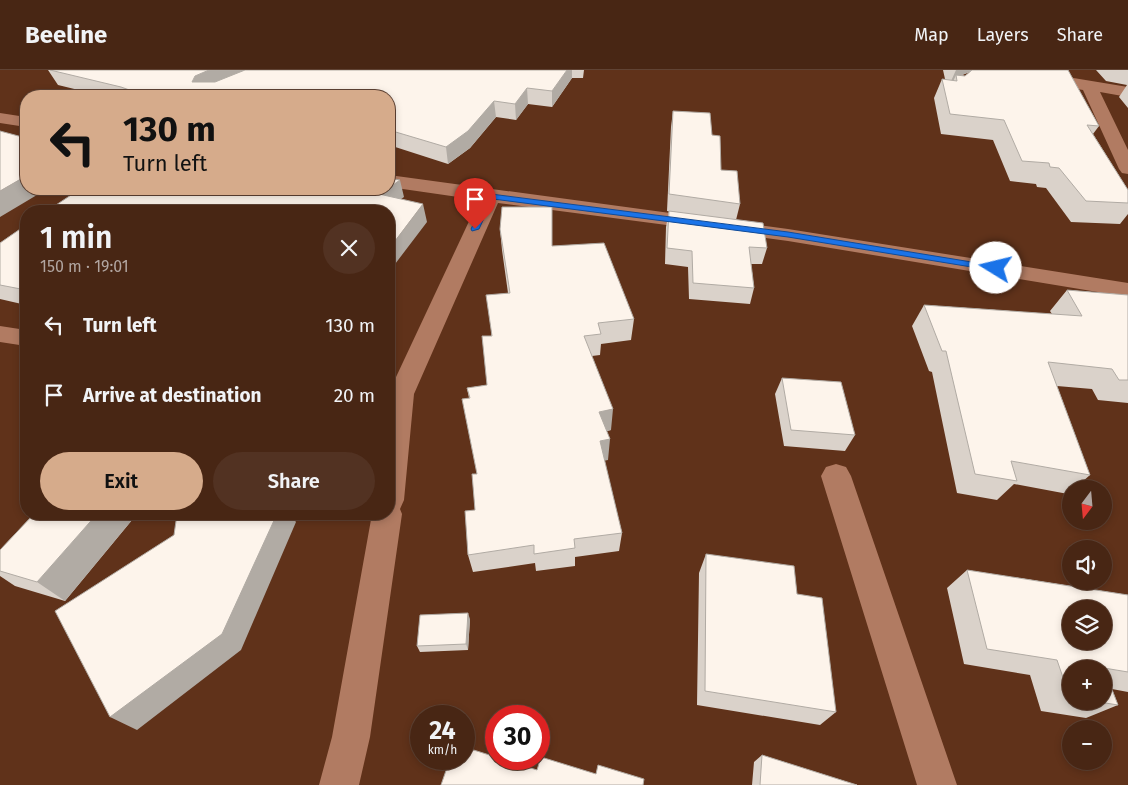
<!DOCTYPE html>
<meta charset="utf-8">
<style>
body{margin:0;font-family:"Fira Sans",sans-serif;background:#523222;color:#f1f3f6;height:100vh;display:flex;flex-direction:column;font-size:19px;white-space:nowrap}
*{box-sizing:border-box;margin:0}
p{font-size:16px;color:#b1a5a0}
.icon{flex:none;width:28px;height:28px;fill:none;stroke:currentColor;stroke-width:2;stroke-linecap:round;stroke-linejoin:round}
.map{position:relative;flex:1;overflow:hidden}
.sheet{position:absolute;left:20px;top:135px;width:375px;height:315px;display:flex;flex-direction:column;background:#482614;border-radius:20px;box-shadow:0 2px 8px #0003,0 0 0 1px #604334}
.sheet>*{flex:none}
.top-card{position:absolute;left:20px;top:20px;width:375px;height:105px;border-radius:20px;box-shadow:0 2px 8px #0003,0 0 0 1px #604334;background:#d6ab8b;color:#111;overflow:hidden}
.needle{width:32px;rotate:196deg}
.controls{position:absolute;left:1062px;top:410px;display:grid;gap:10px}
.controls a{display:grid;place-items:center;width:50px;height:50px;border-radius:50%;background:#482614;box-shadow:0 2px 8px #0003,0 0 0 1px #604334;font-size:25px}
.speed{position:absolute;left:410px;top:635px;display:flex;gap:10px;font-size:25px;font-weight:700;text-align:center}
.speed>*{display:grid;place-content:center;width:65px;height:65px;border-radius:50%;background:#482614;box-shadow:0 2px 8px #0003,0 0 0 1px #604334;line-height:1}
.speed small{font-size:12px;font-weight:400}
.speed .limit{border:8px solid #d22;background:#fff;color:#111}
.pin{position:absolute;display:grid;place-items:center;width:42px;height:42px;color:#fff;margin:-51px -21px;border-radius:50% 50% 50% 0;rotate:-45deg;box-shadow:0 0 5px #0007}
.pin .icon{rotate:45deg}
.me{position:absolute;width:55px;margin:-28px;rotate:279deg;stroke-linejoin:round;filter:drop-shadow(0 0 4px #0008)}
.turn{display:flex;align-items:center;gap:18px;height:105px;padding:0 20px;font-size:22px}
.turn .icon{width:65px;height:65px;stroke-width:2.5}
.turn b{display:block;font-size:35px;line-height:42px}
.round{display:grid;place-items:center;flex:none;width:52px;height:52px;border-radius:26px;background:#523222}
.overview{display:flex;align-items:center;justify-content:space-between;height:85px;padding:0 20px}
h1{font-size:30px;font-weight:600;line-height:38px}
.action{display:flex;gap:10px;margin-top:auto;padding:10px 20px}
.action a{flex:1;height:58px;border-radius:30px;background:#d6ab8b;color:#111;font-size:20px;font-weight:600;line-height:58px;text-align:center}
.action a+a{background:#523222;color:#f1f3f6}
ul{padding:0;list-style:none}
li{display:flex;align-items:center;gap:15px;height:70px;padding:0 20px}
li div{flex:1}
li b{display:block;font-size:19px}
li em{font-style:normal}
header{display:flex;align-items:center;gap:30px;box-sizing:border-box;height:70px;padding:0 25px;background:#482614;border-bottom:1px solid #604334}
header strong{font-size:24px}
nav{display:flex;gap:28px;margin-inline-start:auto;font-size:18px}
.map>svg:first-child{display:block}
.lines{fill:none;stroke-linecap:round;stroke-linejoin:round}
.minor{fill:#b17b62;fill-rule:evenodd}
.wall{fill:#dad2ca;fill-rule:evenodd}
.shaded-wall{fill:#b1aba4}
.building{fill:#fdf4eb;stroke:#b1aba4;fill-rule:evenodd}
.route{fill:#1a73e8;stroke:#114b97}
</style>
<header>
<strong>Beeline</strong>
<nav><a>Map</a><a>Layers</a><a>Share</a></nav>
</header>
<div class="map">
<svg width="1128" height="715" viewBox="0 0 1128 715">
<rect width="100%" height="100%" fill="#60321a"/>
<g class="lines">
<path class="minor" d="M1003,0H1025L1128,17V27L1100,22L1128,80V104L1122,103L1119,99L1083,20L1031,11L1005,3Z
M0,43L26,47V57L0,53Z
M389,105L788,159L1128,213V227L788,171L498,133L414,324L404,430L400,439L402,444L370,667L359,715H319L332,667L372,444H389V322L479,130L389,117Z
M0,256L26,260V276L0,272Z
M836,394L846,397L851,406L957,715H917L821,406L826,397Z"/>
</g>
<path class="wall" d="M48,0H584L583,8H572L552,37L528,34L516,50L496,47L470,78L448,94L389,75V26H103L58,15Z
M943,0H1068L1099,56L1093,64L1128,120V144L1120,154L1071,152L1046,118L1037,117L1036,114L1010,111L993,70L941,64L934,28L942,9H945ZM970,2L965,6L961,5H962Z
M1096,0H1128V38L1119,27L1127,15L1106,11Z
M673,41L712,65L721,100L740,134L736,150L767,178L762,194H751L754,218L750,234L689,229L688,197L665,194L666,157L669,141L697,145L667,141L671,57Z
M26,155V235L0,229V173Z
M500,159L552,176L634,249L631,270L601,274L600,285L592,286L611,360L607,361L608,390H604L622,463L619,481L575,487V496L536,501L535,493L473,502L468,485L475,440L477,404L469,328L467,318L487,315L491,266L508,223L502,180Z
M1067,220L1128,225V333L1098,330L1092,319L1057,316L1090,405L1074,419H1071V421L1068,424L1014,414L997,430L957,423L932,302L929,301L912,256L924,235L1052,244L1050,241Z
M782,308L855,365L845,381L784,376L775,324Z
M26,443V444H137L65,531L15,516L0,506V480L31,447Z
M706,484L797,524L836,642L820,655L697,635L699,503Z
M967,500L1128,525V622L1112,619L1118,635L1086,648L1041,641L1030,605L964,594L947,518ZM1071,599L1093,631H1071Z
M470,549L468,580L420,582L417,576Z
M762,685L857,715H752L754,692Z"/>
<path class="shaded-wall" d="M209,0H253L202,21L192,12L195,6Z
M567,0H572V8L552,37V21Z
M956,0H974L962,5L957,9L956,5L952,14L947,20Z
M527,18L528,34L516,50L515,34Z
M494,31L496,47L470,78L448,94L446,77Z
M26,106V119H47L0,147V121Z
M400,110L404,127L384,141L379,124L387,119H389V118Z
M423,134L427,152L389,202V179Z
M613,339L611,360L598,363L599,342Z
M610,369L608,390L598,392L600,371Z
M97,444H137L65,531L37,512Z
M277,444H290L296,452L241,580L137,660L110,647Z
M468,543L470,549L468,580L466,574Z"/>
<path class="building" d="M50,0H209L195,6L192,12H215L245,0H567L552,21L527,18L515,34L494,31L468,61L446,77L389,60V26H146L121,17Z
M972,0H1068L1099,56L1087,55L1128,120V133L1086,131L1059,98L1050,97L1049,93L1022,91L1004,50L950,44L942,9L957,11L956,5L965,6Z
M673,41L710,43L712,65L720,66L721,100L737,101L740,134L669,124Z
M0,61L26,68V106L0,121Z
M389,108L400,110L389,118Z
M80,119H298L307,121L310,119H387L379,124L423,134L389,179V141H162L154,139L150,141H47Z
M502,137H552V176L604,173L634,249L598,253L601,264L584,266L613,339L599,342L610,369L600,371L622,463L574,469L575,478L534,484V475L468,485L465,441L475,440L472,404H477L462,329L470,328L467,318L487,315L482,266H492L486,225L510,223L500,159Z
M669,141L763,153L767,178L749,177L754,218L693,213L692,181L667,178Z
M26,155V220L0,215V173Z
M1067,220L1128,225V310H1119L1112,299L1048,292L1090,405L1011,391L1017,411L975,404L946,281H942L924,235L1082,246Z
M782,308L841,312L855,365L791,360Z
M28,444H97L37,512L0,501V480L33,445Z
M177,444H277L222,564L110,647L55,541L174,465Z
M706,484L794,496L797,524L822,528L836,642L705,621Z
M967,500L1128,525V602L1104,598L1071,599V628H1070L1057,590L987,579ZM1071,539H1104V571H1071Z
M468,543L466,574L417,576L420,545Z
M1104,599L1118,635L1093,631H1104Z
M464,677L496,687V689H502L537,700L541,687L596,704L598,695L644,709L643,715H441L450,689H464Z
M762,685L857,715H760Z"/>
<path class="route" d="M491,124L788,162L996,196L1000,198L996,201L788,167L493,129L479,159L472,161L471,159L487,126Z"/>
</svg>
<div class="controls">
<a><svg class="needle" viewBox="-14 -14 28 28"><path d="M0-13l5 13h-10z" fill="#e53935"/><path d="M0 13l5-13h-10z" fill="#b1a5a0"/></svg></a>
<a><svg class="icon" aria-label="sound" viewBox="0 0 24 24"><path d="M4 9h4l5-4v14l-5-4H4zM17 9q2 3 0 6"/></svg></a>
<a><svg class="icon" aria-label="layers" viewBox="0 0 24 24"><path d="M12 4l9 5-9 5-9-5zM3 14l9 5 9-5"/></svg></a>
<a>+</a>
<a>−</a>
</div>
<div class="speed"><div>24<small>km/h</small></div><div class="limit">30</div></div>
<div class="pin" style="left:475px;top:159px;background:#d93025"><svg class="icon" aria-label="arrive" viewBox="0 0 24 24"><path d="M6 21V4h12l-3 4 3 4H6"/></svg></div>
<svg class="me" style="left:996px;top:198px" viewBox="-20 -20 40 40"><circle r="19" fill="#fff"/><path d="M0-13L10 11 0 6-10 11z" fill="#1a73e8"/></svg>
<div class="top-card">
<div class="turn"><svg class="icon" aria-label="left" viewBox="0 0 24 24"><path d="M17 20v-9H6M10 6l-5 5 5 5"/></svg><div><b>130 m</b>Turn left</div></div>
</div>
<section class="sheet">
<div class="overview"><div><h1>1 min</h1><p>150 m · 19:01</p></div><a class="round"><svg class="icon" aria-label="close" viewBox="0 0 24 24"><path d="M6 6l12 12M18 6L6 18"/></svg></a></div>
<ul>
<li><svg class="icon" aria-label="left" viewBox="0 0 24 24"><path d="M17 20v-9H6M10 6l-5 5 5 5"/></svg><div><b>Turn left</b></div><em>130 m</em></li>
<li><svg class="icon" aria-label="arrive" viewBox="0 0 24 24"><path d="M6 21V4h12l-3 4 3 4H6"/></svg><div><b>Arrive at destination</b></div><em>20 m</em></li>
</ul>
<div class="action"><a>Exit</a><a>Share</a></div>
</section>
</div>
